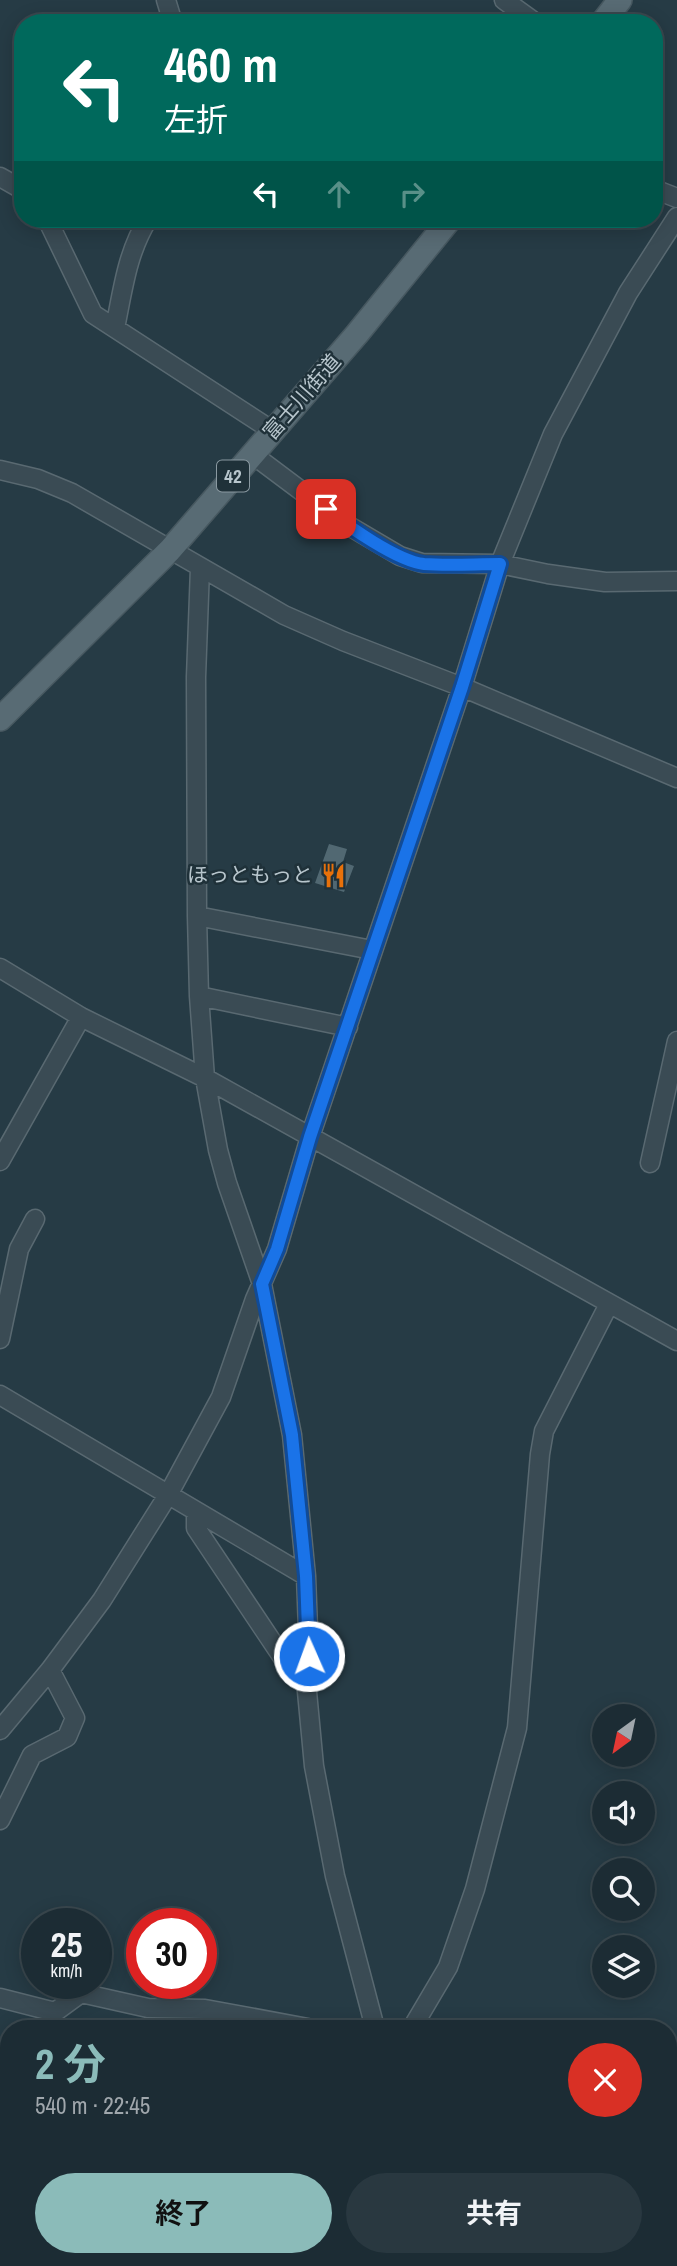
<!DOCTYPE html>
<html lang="ja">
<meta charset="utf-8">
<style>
body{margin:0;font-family:"Archivo Narrow","Noto Sans JP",sans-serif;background:#293840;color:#f1f3f6;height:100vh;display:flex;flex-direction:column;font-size:26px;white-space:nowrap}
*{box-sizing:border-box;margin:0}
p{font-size:23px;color:#a0a7ac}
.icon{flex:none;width:38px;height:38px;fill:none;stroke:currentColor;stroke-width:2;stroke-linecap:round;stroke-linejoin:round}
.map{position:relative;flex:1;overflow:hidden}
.side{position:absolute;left:0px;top:2020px;width:677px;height:247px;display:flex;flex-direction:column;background:#1c2c34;border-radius:28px 28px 0 0;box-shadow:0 4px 18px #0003,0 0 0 2px #3a484f}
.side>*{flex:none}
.guide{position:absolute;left:14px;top:14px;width:649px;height:214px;border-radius:28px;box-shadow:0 4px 18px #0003,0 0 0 2px #3a484f;background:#00695c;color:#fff;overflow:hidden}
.needle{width:46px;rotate:213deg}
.controls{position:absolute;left:592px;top:1704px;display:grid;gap:14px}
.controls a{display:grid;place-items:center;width:63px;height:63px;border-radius:50%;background:#1c2c34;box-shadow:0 4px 18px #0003,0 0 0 2px #3a484f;font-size:35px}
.speed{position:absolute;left:21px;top:1908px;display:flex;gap:14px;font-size:35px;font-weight:700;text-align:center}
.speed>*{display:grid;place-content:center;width:91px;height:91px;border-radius:50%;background:#1c2c34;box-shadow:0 4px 18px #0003,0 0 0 2px #3a484f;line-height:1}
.speed small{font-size:18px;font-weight:400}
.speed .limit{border:10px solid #d22;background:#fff;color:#111}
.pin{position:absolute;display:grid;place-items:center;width:60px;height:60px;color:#fff;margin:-30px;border-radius:14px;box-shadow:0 4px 10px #0006}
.me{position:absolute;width:77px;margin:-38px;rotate:358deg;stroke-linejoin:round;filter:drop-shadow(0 0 5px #0008)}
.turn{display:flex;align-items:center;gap:24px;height:147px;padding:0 35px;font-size:32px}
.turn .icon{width:91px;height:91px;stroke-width:2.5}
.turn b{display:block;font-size:49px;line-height:60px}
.lanes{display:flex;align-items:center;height:66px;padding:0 35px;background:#0003;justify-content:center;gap:35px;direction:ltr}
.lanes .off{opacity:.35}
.round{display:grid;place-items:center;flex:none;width:74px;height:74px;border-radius:37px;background:#293840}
.summary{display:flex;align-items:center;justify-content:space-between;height:119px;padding:0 35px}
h1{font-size:42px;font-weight:700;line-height:52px;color:#8bbbb9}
.primary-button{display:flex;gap:14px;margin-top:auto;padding:14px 35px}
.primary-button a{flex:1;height:80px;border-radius:42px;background:#8bbbb9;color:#111;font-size:28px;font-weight:700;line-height:80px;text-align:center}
.primary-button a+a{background:#293840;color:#f1f3f6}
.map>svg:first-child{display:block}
.building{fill:#516872}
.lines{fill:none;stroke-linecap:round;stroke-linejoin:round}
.minor-casing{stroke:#596971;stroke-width:21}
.major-casing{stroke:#475860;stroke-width:26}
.minor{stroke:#3a4b54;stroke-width:18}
.major{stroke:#586b74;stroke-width:23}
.route-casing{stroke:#114b97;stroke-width:18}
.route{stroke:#1a73e8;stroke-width:12}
.labels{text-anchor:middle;stroke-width:5;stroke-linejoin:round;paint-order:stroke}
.shield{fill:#1f3139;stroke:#8a99a1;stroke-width:2}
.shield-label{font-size:19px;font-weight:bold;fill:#b8c6cd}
.street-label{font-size:21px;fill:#b8c6cd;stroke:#1f3139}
.poi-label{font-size:21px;fill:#b8c6cd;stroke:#1f3139;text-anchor:end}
</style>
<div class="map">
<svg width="677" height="2266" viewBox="0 0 677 2266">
<rect width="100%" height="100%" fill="#263b45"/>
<path class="building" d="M329,844L347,849L343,862L354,866L344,892L315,883Z"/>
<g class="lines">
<defs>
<path id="minor" d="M166,0L173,23
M504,0L536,23
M0,177L23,190
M654,189L677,198
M47,219L93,314L273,431
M115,328C123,289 127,253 148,219
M252,454L344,523L400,556L422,563L500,564L548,574L605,582L677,581
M0,470L38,479L72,493L284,615L343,641L462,687L677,778
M200,568L196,677L197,916L199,996L205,1078L218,1150L227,1183L262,1284L292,1435L306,1576L309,1656L306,1681L314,1766L335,1876L375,2028
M197,916L372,950
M0,968L81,1017L205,1078L677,1341
M199,996L348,1027
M0,1161L81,1017
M650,1163L677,1041
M0,1339L19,1249L35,1219
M0,1395L306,1576
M196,1511V1528L295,1676L306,1681
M0,1730L50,1670L102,1600L168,1495L221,1397L255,1299L277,1249L310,1137L462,687L500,564L553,434L628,293L677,217
M0,1820L32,1755L67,1737L75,1718L50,1670
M0,1998L55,2012L81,1993L148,2008L205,2009L308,2028
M47,2028L55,2012
M412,2028L448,1967L475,1889L517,1728L540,1454L544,1431L609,1304
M0,2113L9,2102
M0,2255L35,2266
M404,2266L407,2258"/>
<path id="major" d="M602,23L620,0
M0,719L170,550L357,334L450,219"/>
</defs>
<use href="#minor" class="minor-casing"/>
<use href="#major" class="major-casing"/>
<use href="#minor" class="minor"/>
<use href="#major" class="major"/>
</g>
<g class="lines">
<defs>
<path id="route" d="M309,1656L306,1576L292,1435L262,1284L277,1249L310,1137L462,687L500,564C475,564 449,566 424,564C397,561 348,526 326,509"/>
</defs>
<use href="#route" class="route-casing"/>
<use href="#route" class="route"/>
</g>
<defs>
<symbol id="restaurant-bare" viewBox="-9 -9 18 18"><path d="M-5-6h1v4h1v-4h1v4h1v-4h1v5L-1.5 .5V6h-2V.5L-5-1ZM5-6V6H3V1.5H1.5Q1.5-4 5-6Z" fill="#e8710a" stroke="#1f3139" stroke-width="2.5" paint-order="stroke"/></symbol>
</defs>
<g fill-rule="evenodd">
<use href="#restaurant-bare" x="316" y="858" width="35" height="35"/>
</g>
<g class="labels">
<rect class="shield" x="217" y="460.5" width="32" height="31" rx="5"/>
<g class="shield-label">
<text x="233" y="483">42</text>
</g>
<g class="street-label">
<text transform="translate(302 397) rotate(-49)" y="7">富士川街道</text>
</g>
<g class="poi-label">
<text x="313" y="882">ほっともっと</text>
</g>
</g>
</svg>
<div class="controls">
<a><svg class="needle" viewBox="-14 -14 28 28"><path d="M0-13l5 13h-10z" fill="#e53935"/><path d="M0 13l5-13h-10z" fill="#a0a7ac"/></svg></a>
<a><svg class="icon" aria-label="sound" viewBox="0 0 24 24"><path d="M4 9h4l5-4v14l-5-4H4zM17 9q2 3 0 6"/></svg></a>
<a><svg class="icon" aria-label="search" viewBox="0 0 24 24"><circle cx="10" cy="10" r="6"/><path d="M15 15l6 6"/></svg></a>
<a><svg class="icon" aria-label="layers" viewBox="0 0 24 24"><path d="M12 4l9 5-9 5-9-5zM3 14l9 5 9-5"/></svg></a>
</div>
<div class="speed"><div>25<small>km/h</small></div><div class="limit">30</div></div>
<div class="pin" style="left:326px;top:509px;background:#d93025"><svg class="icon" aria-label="arrive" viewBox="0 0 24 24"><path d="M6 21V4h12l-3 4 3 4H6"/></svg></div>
<svg class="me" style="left:309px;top:1656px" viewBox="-20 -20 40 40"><circle r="17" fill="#1a73e8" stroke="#fff" stroke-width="3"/><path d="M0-11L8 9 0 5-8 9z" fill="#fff"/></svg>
<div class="guide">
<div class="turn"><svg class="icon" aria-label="left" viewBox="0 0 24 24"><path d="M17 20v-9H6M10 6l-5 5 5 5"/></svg><div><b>460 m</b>左折</div></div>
<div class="lanes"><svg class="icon" aria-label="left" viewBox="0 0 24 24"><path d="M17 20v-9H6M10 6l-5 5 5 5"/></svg><svg class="icon off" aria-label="ahead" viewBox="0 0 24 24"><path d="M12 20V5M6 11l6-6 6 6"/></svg><svg class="icon off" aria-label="right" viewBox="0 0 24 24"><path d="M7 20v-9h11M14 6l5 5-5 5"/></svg></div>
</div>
<section class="side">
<div class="summary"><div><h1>2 分</h1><p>540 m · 22:45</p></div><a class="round" style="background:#d93025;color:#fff"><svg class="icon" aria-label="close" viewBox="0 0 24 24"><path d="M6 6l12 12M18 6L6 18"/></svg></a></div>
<div class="primary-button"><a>終了</a><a>共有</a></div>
</section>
</div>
